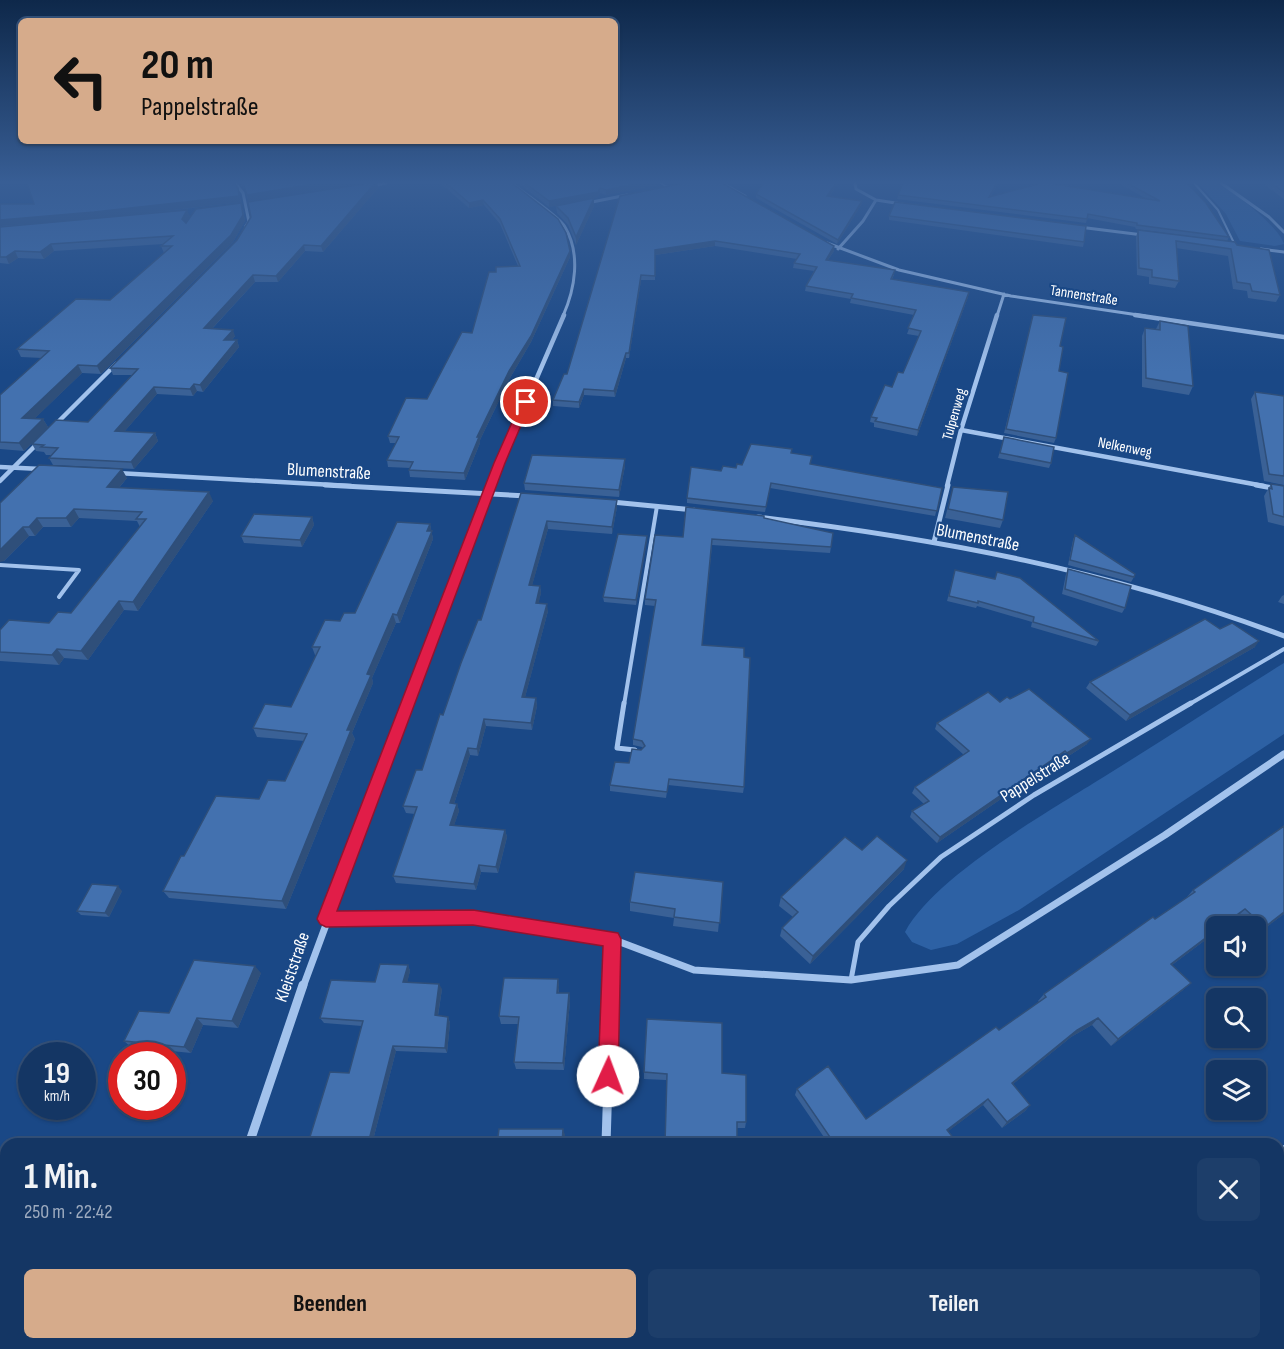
<!DOCTYPE html>
<html lang="de">
<meta charset="utf-8">
<style>
body{margin:0;font-family:"Sofia Sans Condensed",sans-serif;background:#1d3e6a;color:#f1f3f6;height:100vh;display:flex;flex-direction:column;font-size:22px;white-space:nowrap}
*{box-sizing:border-box;margin:0}
p{font-size:20px;color:#9dabbf}
.icon{flex:none;width:33px;height:33px;fill:none;stroke:currentColor;stroke-width:2;stroke-linecap:round;stroke-linejoin:round}
.map{position:relative;flex:1;overflow:hidden}
.panel{position:absolute;left:0px;top:1138px;width:1284px;height:212px;display:flex;flex-direction:column;background:#143664;border-radius:18px 18px 0 0;box-shadow:0 2px 4px #0004,0 0 0 2px #335078}
.panel>*{flex:none}
.hud{position:absolute;left:18px;top:18px;width:600px;height:126px;border-radius:9px;box-shadow:0 2px 4px #0004,0 0 0 2px #335078;background:#d6ab8b;color:#111;overflow:hidden}
.controls{position:absolute;left:1206px;top:916px;display:grid;gap:12px}
.controls a{display:grid;place-items:center;width:60px;height:60px;border-radius:9px;background:#143664;box-shadow:0 2px 4px #0004,0 0 0 2px #335078;font-size:30px}
.speed{position:absolute;left:18px;top:1042px;display:flex;gap:12px;font-size:30px;font-weight:700;text-align:center}
.speed>*{display:grid;place-content:center;width:78px;height:78px;border-radius:50%;background:#143664;box-shadow:0 2px 4px #0004,0 0 0 2px #335078;line-height:1}
.speed small{font-size:15px;font-weight:400}
.speed .limit{border:9px solid #d22;background:#fff;color:#111}
.pin{position:absolute;display:grid;place-items:center;width:51px;height:51px;color:#fff;margin:-26px;border:3px solid #fff;border-radius:50%;box-shadow:0 2px 6px #0007}
.me{position:absolute;width:66px;margin:-33px;rotate:2deg;stroke-linejoin:round;filter:drop-shadow(0 0 4px #0008)}
.turn{display:flex;align-items:center;gap:21px;height:126px;padding:0 24px;font-size:27px}
.turn .icon{width:78px;height:78px;stroke-width:2.5}
.turn b{display:block;font-size:42px;line-height:51px}
.round{display:grid;place-items:center;flex:none;width:63px;height:63px;border-radius:9px;background:#1d3e6a}
.head{display:flex;align-items:center;justify-content:space-between;height:102px;padding:0 24px}
h1{font-size:36px;font-weight:700;line-height:45px}
.primary-button{display:flex;gap:12px;margin-top:auto;padding:12px 24px}
.primary-button a{flex:1;height:69px;border-radius:9px;background:#d6ab8b;color:#111;font-size:24px;font-weight:700;line-height:69px;text-align:center}
.primary-button a+a{background:#1d3e6a;color:#f1f3f6}
.map>svg:first-child{display:block}
.green{fill:#2d61a4}
.lines{fill:none;stroke-linecap:round;stroke-linejoin:round}
.service-far2{stroke:#a2c2ec;stroke-width:2}
.service-far1{stroke:#a2c2ec;stroke-width:4}
.service{stroke:#a2c2ec;stroke-width:5}
.minor-far4{stroke:#a2c2ec;stroke-width:3}
.minor-far3{stroke:#a2c2ec;stroke-width:4.5}
.minor-far2{stroke:#a2c2ec;stroke-width:5}
.minor-far1{stroke:#a2c2ec;stroke-width:7}
.minor{stroke:#a2c2ec;stroke-width:9}
.tertiary{fill:#a2c2ec;fill-rule:evenodd}
.wall{fill:#3a6196}
.shaded-wall{fill:#2f4f7a}
.building{fill:#4371af;stroke:#2f4f7a;stroke-width:1.5}
.route{fill:#e11d48;stroke:#92132f;stroke-width:1.5}
.labels{text-anchor:middle;stroke-width:4.5;stroke-linejoin:round;paint-order:stroke}
.far-street-label{font-size:15px;fill:#fff;stroke:#1a4886}
.street-label{font-size:18px;fill:#fff;stroke:#1a4886}
</style>
<div class="map">
<svg width="1284" height="1349" viewBox="0 0 1284 1349">
<rect width="100%" height="100%" fill="#1a4886"/>
<path class="green" d="M1198,183C1204,183 1211,182 1217,184C1234,191 1279,227 1284,244L1275,246L1240,241L1226,214Z
M1284,663V734L1019,910L957,944L931,950L912,942L905,932C934,877 1049,811 1102,778C1163,740 1223,701 1284,663Z"/>
<g class="lines">
<path class="service-far2" d="M661,183L667,187
M1194,183L1218,210L1235,245"/>
<path class="service-far1" d="M0,565L79,570L59,597
M624,705L657,506
M1188,705L1284,649"/>
<path class="service" d="M624,703L617,748L635,750
M851,980L858,942L889,906L941,857L1034,795L1191,703"/>
<path class="minor-far4" d="M235,183L243,193L249,222L246,226
M511,183C522,192 559,216 565,227C581,254 575,289 563,316
M722,183L745,196
M1221,183L1269,217L1284,232
M372,186L386,183
M876,200L902,204
M587,203L627,195
M1079,227L1143,235
M827,243L899,270L1011,296L1145,316
M838,249L863,221L876,200L856,189L855,183
M1261,249L1284,252
M997,316L1004,294"/>
<path class="minor-far3" d="M1135,315L1284,337
M55,425L116,364
M961,430L1264,486
M0,467L41,469
M117,473L351,486
M0,481L38,443
M490,486L564,315
M947,486L961,430L997,315"/>
<path class="minor-far2" d="M325,485L527,496
M1256,485L1284,490
M612,502L694,510
M758,517C940,539 1112,571 1284,636
M934,542L948,485
M407,705L491,485"/>
<path class="minor-far1" d="M326,919L473,918L612,939L694,970L851,980L958,965L1165,835L1284,754
M303,987L408,703
M611,987L612,939"/>
<path class="minor" d="M249,1144L303,985
M606,1144L611,985
M179,1349L181,1344"/>
<path class="tertiary" d="M1284,1145V1163L1278,1166V1148Z
M1111,1344H1130L1128,1349H1109Z"/>
</g>
<path class="wall" d="M239,183H361L248,201L246,190Z
M370,183H377L378,188L323,252L305,251L278,282H255L212,329L235,336L232,340H237L239,347L203,392L197,391L193,396L157,394L124,432L155,433L158,441L134,469L53,465L49,458L52,455H46L44,452L36,451L32,444L88,422L132,375H113L110,368Z
M440,183H512L570,251V257L531,342L510,378L480,440V443L465,480L410,477L409,470L410,468L388,467L387,460L396,443H390L388,436L427,399L472,333L496,272L518,266L500,224L484,205L469,208Z
M518,183H657V185L606,195L600,193L598,197L549,207Z
M763,183H838L830,196L862,201L861,205L837,244L756,198V194Z
M903,183H998L991,196L1147,199L1118,183H1187L1229,237L1227,241L1136,229L1135,227L1087,218L1086,223L897,199Z
M1262,183H1284V199Z
M238,188L241,202L135,215L190,216L186,223L243,209L245,221L233,242L101,374L82,373L34,419H43L48,427L24,451L0,449V395L42,358L21,357L17,349L110,300L164,253L161,246L164,244L54,251L44,259L18,258L9,264L0,263V227L34,204Z
M620,196L834,246V251L828,260L894,275L892,279L968,297L917,436L874,427V423L870,422L871,417L892,387L903,373L919,336L907,334L914,315L850,303L851,299L805,291L806,286L814,271L793,268L794,263L797,259L715,246L655,255V280H641L629,358H626L615,397L584,395L579,408L553,406V400L567,374Z
M556,206H594L576,245L568,225L557,213Z
M889,216L1084,242L1083,247L889,220Z
M1138,230L1235,242L1280,295L1276,302L1248,298L1247,291L1233,289L1228,256L1176,248L1179,281L1175,288L1149,284V277L1137,275L1136,237Z
M1032,319L1060,346L1056,438L1054,443L1004,433Z
M1160,321L1193,386L1189,395L1142,387V336L1145,328L1156,329Z
M1255,392L1284,396V485L1264,481L1251,399Z
M1004,437L1051,463L1049,468L998,458Z
M791,453L810,464L942,488L935,516L770,488L765,512L687,503V498L736,468L742,465Z
M625,459V466L619,497L525,490L524,483Z
M127,478L119,488L213,501L138,611L124,610L88,660L64,658L59,665L0,661V630L49,623L71,613L140,527L137,521L79,518L71,527H43L35,536H29L4,561L0,503Z
M1271,484L1284,486V526L1268,522L1264,496Z
M953,487L1003,520L1000,528L945,518Z
M521,493L617,507L612,534L548,529L532,585L540,586L541,593L538,603L548,611L525,697L536,698L537,706L532,730L486,726L478,756L470,755L454,804H457L459,811L454,825L505,830L507,837L498,873L481,872L476,890L396,883L393,876L415,814L406,813L403,806L422,770L481,620Z
M312,517L314,525L302,547L244,543L241,536Z
M764,518L831,547L830,553L712,545L702,645L744,787L743,793L668,785L666,798L610,791V785L643,748L642,747L633,745V739L655,606L645,605V599L683,537Z
M430,524L433,539L400,623H396L372,678L373,683L352,733L355,739L286,909L169,898L163,891L184,856L259,799L285,781L304,741L257,737L253,728L291,707L316,655H315L312,647L340,621L355,613Z
M1075,535L1134,577L1131,582L1068,565L1073,540Z
M647,536L636,605L604,602L603,597Z
M1068,569L1125,608L1122,613L1062,594L1066,574Z
M955,570L1099,641L1096,646L1031,627L1032,622L977,606L976,608L947,601Z
M1284,595V604L1278,602L1282,596Z
M1220,629L1255,647L1126,721L1086,688L1090,682Z
M1010,699L1087,744L1064,759L1062,757L937,843L910,817L912,811L924,804L912,793L915,787L964,755L935,729L937,723Z
M1284,826V914L1257,934L1256,933V927H1249L1237,917L1223,927H1216V932L1172,965L1191,983L1183,990L1111,1046L1092,1025L1071,1037L1013,1084L1030,1105L1025,1111L1002,1128L983,1105L948,1131L828,1143L795,1095L797,1089L866,1119L999,1030L1039,1002L1038,1001L1044,994L1186,898L1193,890Z
M862,850L904,869L810,964L780,936L782,928L793,917L779,906L781,897Z
M723,882L718,932L673,926L674,918L630,911V902Z
M122,891L109,917L81,915L77,911Z
M408,965L410,971L407,982L442,989L438,1016L448,1017L450,1023L447,1053L396,1051L372,1144H313L309,1140L349,1073L362,1026L324,1023L320,1018L375,982Z
M261,973L238,1028L203,1025L191,1053L131,1047L124,1041L169,1013Z
M558,979L559,987V993H569L570,1001L564,1070L516,1069L514,1062L518,1024H501L499,1016Z
M644,1072L722,1073L746,1122L745,1128H737L666,1080L644,1079Z
M355,1344H457L456,1349H409Z"/>
<path class="shaded-wall" d="M320,183H361L248,201L247,195Z
M375,183H377L378,188L323,252L321,246Z
M639,183H657V185L606,195V190Z
M836,183H838L827,200V196Z
M238,188L241,202L97,219L0,226V220Z
M600,188V193L598,197L549,207V201Z
M594,198V206L576,245V237Z
M483,200L484,205L469,208V203Z
M862,201L861,205L837,244L838,240Z
M241,203L245,221L233,242L101,374L97,366Z
M187,210L190,216L185,225L182,219Z
M715,241V246L655,255V250Z
M51,244L54,251L44,259L40,252Z
M304,245L305,251L278,282L276,276Z
M834,246V251L825,264L826,260Z
M15,251L18,258L9,264L6,257Z
M570,251V257L531,342L510,378L480,440V443L465,480L464,473L477,437L509,371Z
M253,275L255,282L206,335L204,328Z
M641,275V280L629,358V353Z
M969,292L968,297L917,436L918,430Z
M233,330L235,336L227,346L224,340Z
M237,340L239,347L203,392L200,385Z
M626,353V358L615,397L614,391Z
M78,365L82,373L27,426L22,418Z
M194,384L197,391L193,396L190,389Z
M154,387L157,394L118,439L115,431Z
M584,389V395L579,408V402Z
M43,419L48,427L24,451L19,443Z
M155,433L158,441L134,469L131,462Z
M625,459V466L619,497V490Z
M122,469L127,478L112,496L107,487Z
M209,492L213,501L138,611L133,602Z
M617,500V507L612,534V527Z
M74,509L79,518L71,527L66,518Z
M312,517L314,525L302,547L300,540Z
M37,518L43,527L35,536L29,527Z
M547,521L548,529L530,593L529,585Z
M430,524L433,539L400,623L397,615Z
M23,527L29,536L4,561L0,562V550Z
M647,536V541L636,605V600Z
M540,586L541,593L537,611L536,603Z
M119,601L124,610L88,660L81,651Z
M547,604L548,611L523,705L522,697Z
M393,614L396,623L372,678L373,683L352,733L355,739L286,909L282,901L347,730L367,674Z
M1259,641L1255,647L1126,721L1130,715Z
M57,649L64,658L59,665L52,655Z
M536,698L537,706L532,730L531,723Z
M484,719L486,726L478,756L477,749Z
M1091,739L1087,744L1064,759L1067,753Z
M468,748L470,755L452,810L450,803Z
M1065,751L1062,757L937,843L940,837Z
M457,804L459,811L452,832L450,825Z
M505,830L507,837L498,873L496,867Z
M907,860L904,869L810,964L813,956Z
M479,865L481,872L476,890L474,884Z
M118,886L122,891L109,917L105,913Z
M1245,909L1237,917L1223,927H1220Z
M1284,912V914L1257,934L1265,927Z
M1216,930V932L1164,971L1171,964Z
M408,965L410,971L406,988L403,982Z
M255,966L261,973L238,1028L232,1021Z
M558,979L559,987L558,1000L557,993Z
M1191,983L1183,990L1111,1046L1118,1039Z
M439,984L442,989L437,1021L435,1015Z
M569,993L570,1001L564,1070L563,1063Z
M448,1017L450,1023L447,1053L445,1048Z
M197,1018L203,1025L191,1053L184,1047Z
M1098,1018L1092,1025L1071,1037L1007,1089L1012,1083L1077,1030Z
M393,1046L396,1051L372,1144H368Z
M988,1099L983,1105L942,1136L947,1130Z
M1030,1105L1025,1111L1002,1128L1007,1122Z
M563,1129L565,1135L564,1144H562Z
M5,1235L6,1236V1254L0,1263V1243Z
M34,1344H38L51,1349H46Z
M346,1344H351L350,1349H345Z
M454,1344H457L456,1349H453Z"/>
<path class="building" d="M27,183H234L238,188L239,196L94,212L0,220V204H34Z
M243,183H320L247,195L244,185Z
M370,183H375L321,246L304,245L276,276L253,275L204,328L233,330L224,340H237L200,385L194,384L190,389L154,387L115,431L155,433L131,462L49,458L58,448L41,447L44,445L32,444L56,420L88,422L138,369L110,368L237,240L251,217L248,202Z
M446,183H512L558,219L566,233L570,251L531,336L509,371L477,437H479L464,473L409,470L413,462L387,460L399,437L388,436L406,398L427,399L462,332L472,333L489,272H496V267L520,266L500,219L483,200L469,203Z
M525,183H639L606,190L600,188L598,192L549,201Z
M684,183H722L834,246L826,260L895,270L891,279L969,292L918,430L875,421L877,418L871,417L885,385L892,387L898,372L903,373L921,331L908,328L916,310L851,298L853,294L806,286L817,267L794,263L800,254L715,241L655,250V276L641,275L629,353H626L614,391L584,389L579,402L553,400L564,374H567L620,196Z
M763,183H836L827,196L862,201L838,240L756,194Z
M903,183H997L989,197L1042,183H1049L1160,201L1127,183H1187L1206,203L1229,237L1137,225V223L1088,214L1087,219L898,195Z
M1271,183H1284V192Z
M594,198L576,237L568,218L556,206Z
M895,202L1086,226L1084,242L889,216Z
M241,203L243,215L231,235L97,366L78,365L22,418L43,419L19,443L0,442V395L49,351L17,349L76,299L110,300L172,246H161L173,236L51,244L40,252L15,251L6,257H0V227L187,210L182,219L186,223L196,209Z
M1138,230L1235,242L1237,245L1269,250L1280,295L1252,291L1250,284L1237,282L1231,249L1176,241L1179,281L1152,277V270L1139,268Z
M1033,315L1066,318L1060,346L1063,347L1059,371L1068,373L1056,438L1006,429Z
M1160,321L1188,326L1193,386L1146,378L1145,328L1160,330Z
M1255,392L1284,396V476L1269,474Z
M1004,437L1054,447L1051,463L1000,453Z
M751,444L792,449L791,453L812,456L810,464L942,488L937,511L771,483L766,507L687,498L691,467L721,471L723,466L736,468L737,464L742,465Z
M532,455L625,459L619,490L524,483Z
M39,465L122,469L107,487L209,492L133,602L119,601L81,651L57,649L52,655L0,652V630L9,620L49,623L58,612L71,613L146,519H136L142,512L74,509L66,518H37L29,527H23L0,550V503Z
M1271,484L1284,486V517L1273,514L1269,488L1272,489Z
M953,487L1008,492L1003,520L948,509Z
M521,493L617,500L612,527L547,521L529,585L540,586L536,603L547,604L522,697L536,698L531,723L484,719L477,749L468,748L450,803L457,804L450,825L505,830L496,867L479,865L474,884L393,876L417,807L403,806L416,770H422L440,714L443,715L461,663L478,620H481Z
M686,507L764,516V518L833,533L831,547L712,539L702,645L744,648V657L750,658L744,787L669,779L667,792L610,785L615,762L629,763L632,749L641,750L645,746L642,741L633,739L656,600L645,599L655,535L683,537Z
M254,514L312,517L300,540L241,536Z
M397,522L430,524L427,531H432L397,615L393,614L367,674L371,675L347,730H351L282,901L163,891L181,856H184L216,796L259,799L268,780L285,781L307,734L253,728L265,704L291,707L320,647H312L325,620L340,621L344,613H355Z
M618,534L647,536L636,600L603,597Z
M1075,535L1135,574L1134,577L1070,560Z
M1068,569L1131,586L1125,608L1065,589Z
M955,570L995,579L997,572L1020,578L1099,641L1033,622L1034,617L978,601V603L949,596Z
M1205,619L1220,629L1232,623L1259,641L1130,715L1090,682Z
M1029,689L1091,739L1067,753L1065,751L940,837L912,811L929,801L915,787L969,751L937,723L988,692L1000,702L1007,697L1010,699Z
M1284,826V912L1265,927L1245,909L1220,927H1216V930L1171,964L1191,983L1118,1039L1098,1018L1077,1030L1012,1083L1030,1105L1007,1122L988,1099L947,1130L958,1144H826L832,1140L797,1089L828,1066L866,1119L996,1027L999,1030L1046,997L1044,994L1153,917L1155,919L1195,892L1193,890Z
M877,836L907,860L813,956L782,928L798,912L781,897L845,837L862,850Z
M635,872L723,882L720,923L674,917L675,909L630,902Z
M92,884L118,886L105,913L77,911Z
M194,960L255,966L232,1021L197,1018L184,1047L124,1041L139,1011L169,1013Z
M380,964L408,965L403,982L439,984L435,1015L448,1017L445,1048L393,1046L368,1144L309,1140L330,1072L349,1073L363,1021L320,1018L331,980L375,982Z
M504,978L558,979L557,993H569L563,1063L514,1062L519,1017L499,1016Z
M647,1019L722,1023V1073L746,1075V1122H737V1144H665L667,1074L644,1072Z
M499,1129H563L562,1144H497Z
M0,1180L6,1182V1236L5,1235L0,1243Z
M17,1344H34L46,1349H14Z
M270,1344H346L345,1349H269Z
M379,1344H454L453,1349H409V1347Z"/>
<linearGradient id="sky" x2="0" y2="1"><stop stop-color="#0e284a"/><stop offset="0.49" stop-color="#385e95"/><stop offset="1" stop-color="#385e95" stop-opacity="0"/></linearGradient>
<rect width="1284" height="372" fill="url(#sky)"/>
<path class="route" d="M526,399L531,402L505,463L337,911L473,910L618,933L621,939L618,1076L615,1083L608,1086L601,1083L598,1076L603,946L473,925L326,927L320,924L317,919L494,463L521,402Z"/>
<g class="labels">
<g class="far-street-label">
<text transform="translate(1084 295) rotate(9)" y="5">Tannenstraße</text>
<text transform="translate(954 414) rotate(-74)" y="5">Tulpenweg</text>
<text transform="translate(1125 447) rotate(11)" y="5">Nelkenweg</text>
</g>
<g class="street-label">
<text transform="translate(329 471) rotate(3)" y="6">Blumenstraße</text>
<text transform="translate(978 537) rotate(11)" y="6">Blumenstraße</text>
<text transform="translate(1035 777) rotate(-32)" y="6">Pappelstraße</text>
<text transform="translate(292 967) rotate(-71)" y="6">Kleiststraße</text>
</g>
</g>
</svg>
<div class="controls">
<a><svg class="icon" aria-label="sound" viewBox="0 0 24 24"><path d="M4 9h4l5-4v14l-5-4H4zM17 9q2 3 0 6"/></svg></a>
<a><svg class="icon" aria-label="search" viewBox="0 0 24 24"><circle cx="10" cy="10" r="6"/><path d="M15 15l6 6"/></svg></a>
<a><svg class="icon" aria-label="layers" viewBox="0 0 24 24"><path d="M12 4l9 5-9 5-9-5zM3 14l9 5 9-5"/></svg></a>
</div>
<div class="speed"><div>19<small>km/h</small></div><div class="limit">30</div></div>
<div class="pin" style="left:526px;top:402px;background:#d93025"><svg class="icon" aria-label="arrive" viewBox="0 0 24 24"><path d="M6 21V4h12l-3 4 3 4H6"/></svg></div>
<svg class="me" style="left:608px;top:1076px" viewBox="-20 -20 40 40"><circle r="19" fill="#fff"/><path d="M0-13L10 11 0 6-10 11z" fill="#e11d48"/></svg>
<div class="hud">
<div class="turn"><svg class="icon" aria-label="left" viewBox="0 0 24 24"><path d="M17 20v-9H6M10 6l-5 5 5 5"/></svg><div><b>20 m</b>Pappelstraße</div></div>
</div>
<section class="panel">
<div class="head"><div><h1>1 Min.</h1><p>250 m · 22:42</p></div><a class="round"><svg class="icon" aria-label="close" viewBox="0 0 24 24"><path d="M6 6l12 12M18 6L6 18"/></svg></a></div>
<div class="primary-button"><a>Beenden</a><a>Teilen</a></div>
</section>
</div>
